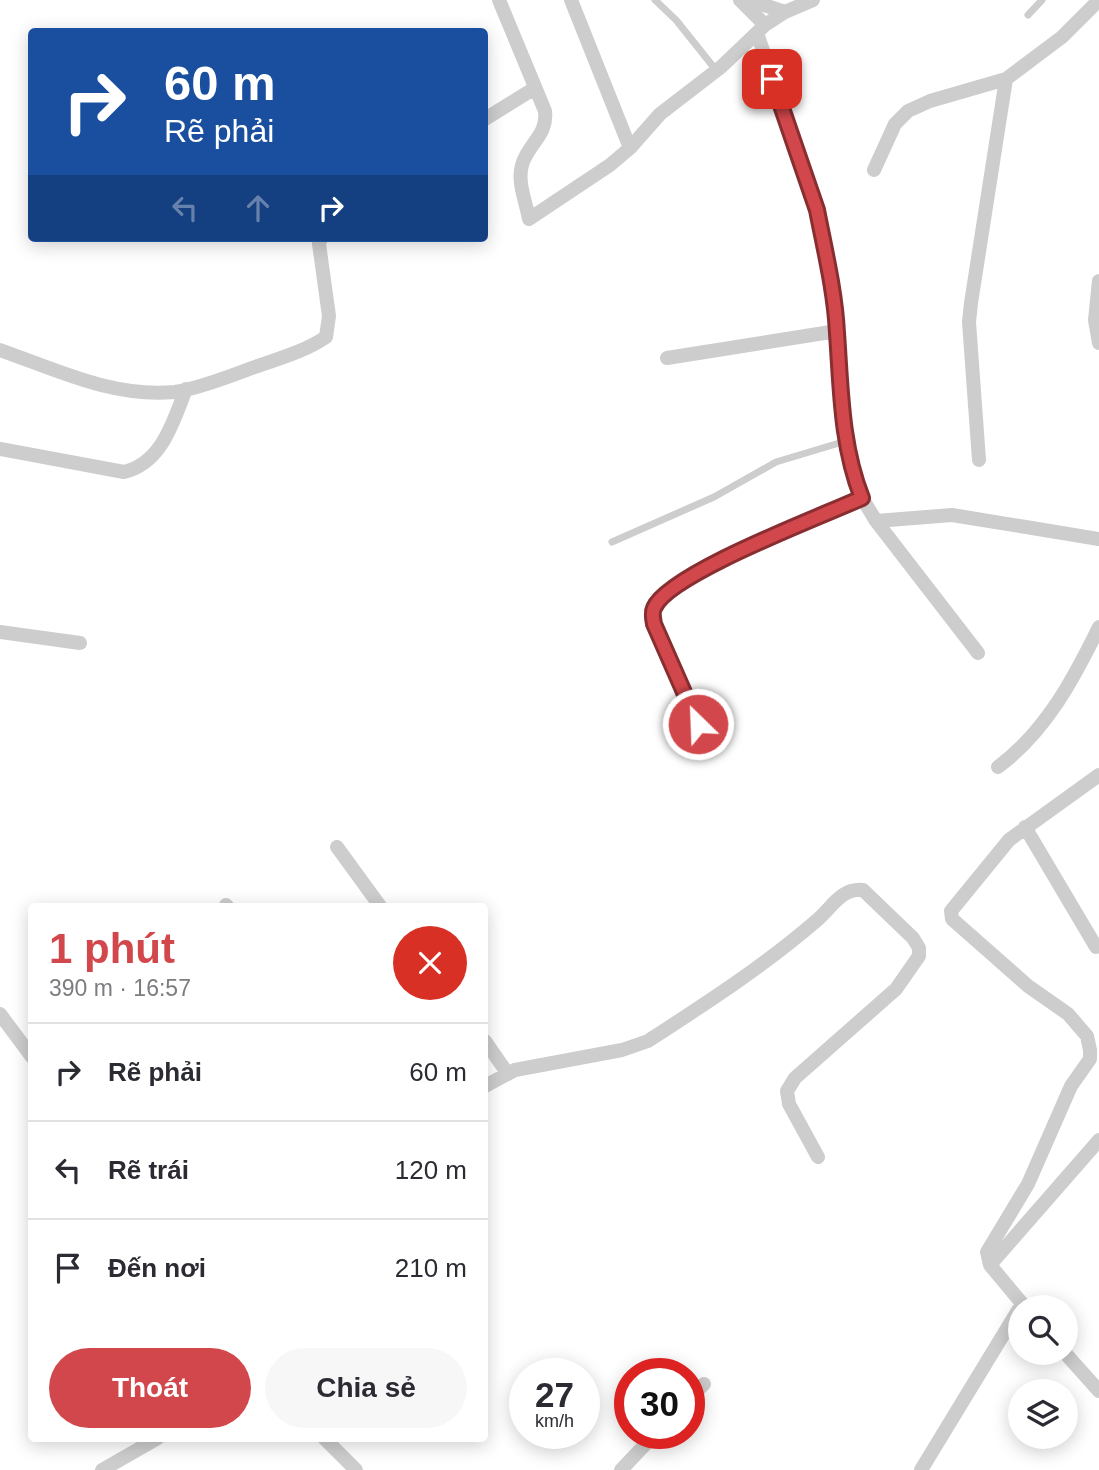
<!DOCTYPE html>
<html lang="vi">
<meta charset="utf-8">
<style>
body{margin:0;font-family:Arial,sans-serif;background:#f7f7f7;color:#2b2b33;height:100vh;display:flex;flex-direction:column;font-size:26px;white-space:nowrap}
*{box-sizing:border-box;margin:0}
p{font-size:23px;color:#7c7c81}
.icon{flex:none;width:38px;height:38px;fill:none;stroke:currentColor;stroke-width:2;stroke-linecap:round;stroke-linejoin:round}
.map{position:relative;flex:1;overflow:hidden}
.details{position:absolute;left:28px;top:903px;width:460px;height:539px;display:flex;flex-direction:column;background:#fff;border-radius:7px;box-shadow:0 4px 18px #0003}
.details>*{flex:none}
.hud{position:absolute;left:28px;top:28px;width:460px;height:214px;border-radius:7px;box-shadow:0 4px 18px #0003;background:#1a4fa0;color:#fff;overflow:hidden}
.fabs{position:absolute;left:1008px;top:1295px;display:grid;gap:14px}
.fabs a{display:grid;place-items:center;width:70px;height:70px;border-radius:50%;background:#fff;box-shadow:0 4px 18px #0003;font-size:35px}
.speed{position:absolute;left:509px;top:1358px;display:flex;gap:14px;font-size:35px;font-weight:700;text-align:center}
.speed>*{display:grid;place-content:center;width:91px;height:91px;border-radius:50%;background:#fff;box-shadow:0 4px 18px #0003;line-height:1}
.speed small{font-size:18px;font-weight:400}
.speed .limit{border:10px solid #d22;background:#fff;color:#111}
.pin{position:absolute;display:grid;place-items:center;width:60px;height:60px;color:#fff;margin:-30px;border-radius:14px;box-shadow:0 4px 10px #0006}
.me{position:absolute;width:77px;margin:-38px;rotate:336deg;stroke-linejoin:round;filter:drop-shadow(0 0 5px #0008)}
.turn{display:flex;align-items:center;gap:24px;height:147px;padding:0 21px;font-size:32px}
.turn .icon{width:91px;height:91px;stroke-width:2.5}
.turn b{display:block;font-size:49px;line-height:60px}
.lanes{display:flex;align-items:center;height:66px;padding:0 21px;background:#0003;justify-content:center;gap:35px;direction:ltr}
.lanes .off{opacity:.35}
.round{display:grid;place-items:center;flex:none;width:74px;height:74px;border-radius:37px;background:#f7f7f7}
.overview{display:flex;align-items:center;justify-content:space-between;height:119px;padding:0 21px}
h1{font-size:42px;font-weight:700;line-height:52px;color:#d2474b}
.action{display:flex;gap:14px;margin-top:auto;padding:14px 21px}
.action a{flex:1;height:80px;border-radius:42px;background:#d2474b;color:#fff;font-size:28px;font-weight:700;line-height:80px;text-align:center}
.action a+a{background:#f7f7f7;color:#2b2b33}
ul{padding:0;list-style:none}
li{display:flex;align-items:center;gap:21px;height:98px;padding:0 21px;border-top:2px solid #e1e1e2}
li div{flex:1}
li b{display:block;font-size:26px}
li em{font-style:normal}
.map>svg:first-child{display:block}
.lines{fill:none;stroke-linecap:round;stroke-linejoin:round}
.lane{stroke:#cdcdcd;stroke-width:7}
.street{stroke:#cdcdcd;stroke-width:14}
.route-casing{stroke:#882e31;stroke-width:18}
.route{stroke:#d2474b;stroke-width:12}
</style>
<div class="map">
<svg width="1099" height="1470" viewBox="0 0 1099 1470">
<rect width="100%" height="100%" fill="#fff"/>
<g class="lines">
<path class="lane" d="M655,0L676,20L716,70
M1028,15L1042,0
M612,542L714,497L776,462L846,441"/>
<path class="street" d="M499,0L545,111C548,136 528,143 522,165C517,182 526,202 529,219L610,165L630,148L660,114L721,67L765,25L785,12L813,0
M571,0L630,148
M740,0L765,25
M749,0L785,12
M485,119L535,88
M874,170L895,124L908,111L930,101L1006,79L1062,37L1099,0
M1099,281L1095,320L1099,343
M0,350C57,370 113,398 175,392C196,389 231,376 252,368C277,359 304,352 326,337L329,316L319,244L321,238
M667,358L837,331
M0,449L124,472C162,463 173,422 186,389
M979,460L969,322L971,303L1006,79
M862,498L876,521L978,653
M876,521L952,515L1099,539
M0,632L80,643
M698,724L654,623L653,609L663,595L692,574L862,498C833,425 843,344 829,267C814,187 783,110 757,33
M998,767C1046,731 1073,680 1099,627
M1025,827L1096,947
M337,847L380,906
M226,905L227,906
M0,1014L32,1057
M485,1041L508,1074
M485,1086L515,1070L622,1050L648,1041C705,1004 764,966 816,921C832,908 840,888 863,890L913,938L919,948V956L896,989L795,1078L787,1091L789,1104L818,1157
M990,1265L1099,1140
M1025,1307L990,1265L987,1252L1028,1184L1071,1086L1090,1059V1050L1087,1036L1068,1014L1028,986L952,919L951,911L1009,840L1099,775
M1065,1353L1099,1391
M690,1398L704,1384
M324,1438L356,1470
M102,1470L158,1438
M621,1470L656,1433
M921,1470L1022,1304"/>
</g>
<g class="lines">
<defs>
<path id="route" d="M698,724L654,624C653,619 652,612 654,608C668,574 822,516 862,498C841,445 841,389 837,333C835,292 825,251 817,210L772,79"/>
</defs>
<use href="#route" class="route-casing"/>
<use href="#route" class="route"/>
</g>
</svg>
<div class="fabs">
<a><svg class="icon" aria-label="search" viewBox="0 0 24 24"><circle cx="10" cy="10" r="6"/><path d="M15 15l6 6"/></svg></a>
<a><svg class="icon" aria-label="layers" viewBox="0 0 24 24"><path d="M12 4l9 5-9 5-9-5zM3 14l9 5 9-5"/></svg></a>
</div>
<div class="speed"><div>27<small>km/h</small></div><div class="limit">30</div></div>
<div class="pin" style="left:772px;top:79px;background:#d93025"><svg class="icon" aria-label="arrive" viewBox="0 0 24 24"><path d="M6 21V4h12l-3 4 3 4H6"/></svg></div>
<svg class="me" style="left:698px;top:724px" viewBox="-20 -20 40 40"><circle r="17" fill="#d2474b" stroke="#fff" stroke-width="3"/><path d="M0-11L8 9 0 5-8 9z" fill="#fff"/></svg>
<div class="hud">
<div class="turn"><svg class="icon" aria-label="right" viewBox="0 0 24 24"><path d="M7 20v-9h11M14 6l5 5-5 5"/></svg><div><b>60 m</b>Rẽ phải</div></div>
<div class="lanes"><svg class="icon off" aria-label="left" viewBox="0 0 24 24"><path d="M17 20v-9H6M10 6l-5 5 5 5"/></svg><svg class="icon off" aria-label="ahead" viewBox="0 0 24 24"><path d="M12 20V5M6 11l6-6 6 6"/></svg><svg class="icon" aria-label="right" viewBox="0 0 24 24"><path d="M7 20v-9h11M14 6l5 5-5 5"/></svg></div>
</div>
<section class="details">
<div class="overview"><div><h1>1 phút</h1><p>390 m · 16:57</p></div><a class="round" style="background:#d93025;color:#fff"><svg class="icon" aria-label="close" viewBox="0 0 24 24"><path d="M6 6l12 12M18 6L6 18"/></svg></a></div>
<ul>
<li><svg class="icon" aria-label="right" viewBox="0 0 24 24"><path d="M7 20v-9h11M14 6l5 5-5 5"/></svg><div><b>Rẽ phải</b></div><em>60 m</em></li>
<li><svg class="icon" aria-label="left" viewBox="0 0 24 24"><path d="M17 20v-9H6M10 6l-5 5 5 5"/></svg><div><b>Rẽ trái</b></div><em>120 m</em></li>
<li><svg class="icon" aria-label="arrive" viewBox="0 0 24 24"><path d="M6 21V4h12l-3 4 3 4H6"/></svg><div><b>Đến nơi</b></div><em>210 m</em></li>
</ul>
<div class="action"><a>Thoát</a><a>Chia sẻ</a></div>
</section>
</div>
